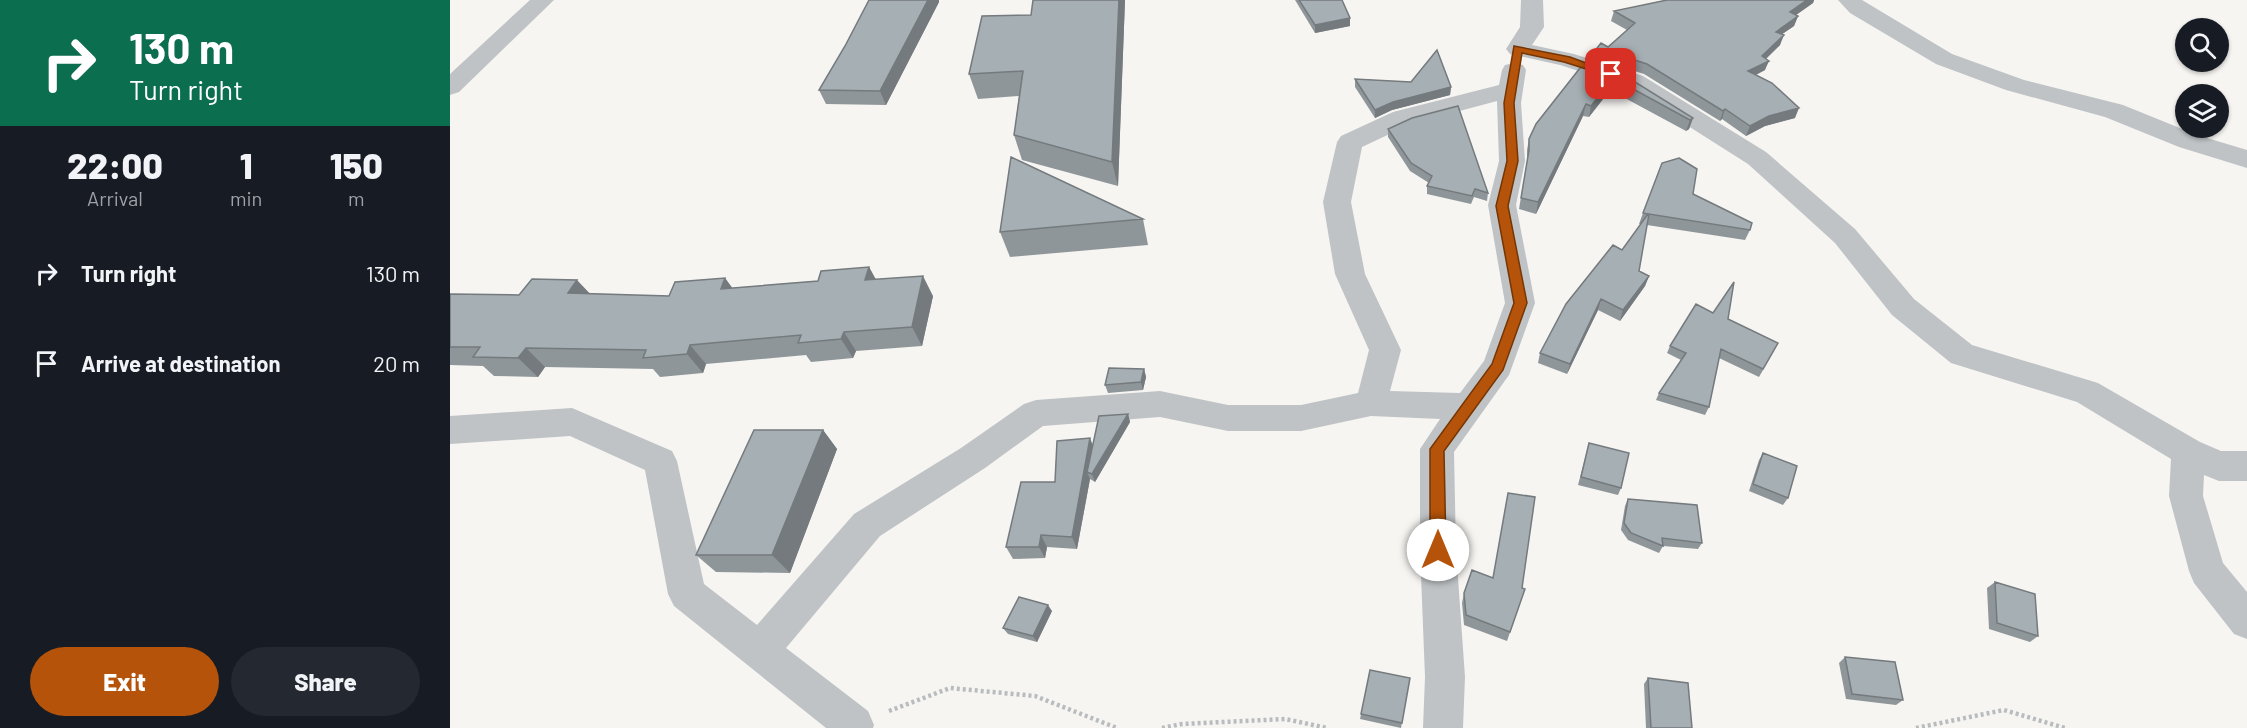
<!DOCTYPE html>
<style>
body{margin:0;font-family:Barlow,sans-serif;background:#242831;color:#f1f3f6;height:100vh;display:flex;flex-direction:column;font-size:22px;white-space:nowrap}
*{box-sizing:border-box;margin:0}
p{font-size:20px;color:#9ea1a6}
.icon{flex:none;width:33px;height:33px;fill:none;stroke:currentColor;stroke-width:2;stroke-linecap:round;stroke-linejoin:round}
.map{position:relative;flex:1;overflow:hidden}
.side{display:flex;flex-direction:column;background:#171b24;width:450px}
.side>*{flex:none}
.banner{background:#0b6e4f;color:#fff;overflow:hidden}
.fabs{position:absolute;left:1725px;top:18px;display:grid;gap:12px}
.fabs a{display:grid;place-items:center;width:54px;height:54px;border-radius:50%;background:#171b24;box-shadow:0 2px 4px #0004;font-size:30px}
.pin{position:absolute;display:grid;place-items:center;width:51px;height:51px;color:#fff;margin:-26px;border-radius:12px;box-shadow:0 3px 9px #0006}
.me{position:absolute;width:66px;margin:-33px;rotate:0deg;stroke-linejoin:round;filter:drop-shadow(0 0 4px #0008)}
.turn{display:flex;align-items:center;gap:21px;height:126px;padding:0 30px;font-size:27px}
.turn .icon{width:78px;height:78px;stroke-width:2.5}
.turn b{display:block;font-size:42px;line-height:51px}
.eta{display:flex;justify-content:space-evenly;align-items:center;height:102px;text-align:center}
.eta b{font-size:36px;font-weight:800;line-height:42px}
.button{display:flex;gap:12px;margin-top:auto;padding:12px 30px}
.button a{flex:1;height:69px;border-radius:36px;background:#b45309;color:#fff;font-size:24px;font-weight:800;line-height:69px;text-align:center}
.button a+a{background:#242831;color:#f1f3f6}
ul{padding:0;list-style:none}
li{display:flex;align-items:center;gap:18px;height:90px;padding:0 30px}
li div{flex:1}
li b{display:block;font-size:22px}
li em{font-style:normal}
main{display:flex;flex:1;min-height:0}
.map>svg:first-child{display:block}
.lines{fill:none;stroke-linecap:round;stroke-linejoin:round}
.path{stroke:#b9bcbe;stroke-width:4.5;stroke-dasharray:3 3;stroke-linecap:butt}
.street{fill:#bfc3c6;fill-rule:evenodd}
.wall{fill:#8f969a}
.shaded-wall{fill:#747a7d}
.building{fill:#a6afb3;stroke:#747a7d;stroke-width:1.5}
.route{fill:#b45309;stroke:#753606;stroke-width:1.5}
</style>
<main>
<section class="side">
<div class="banner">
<div class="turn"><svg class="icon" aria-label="right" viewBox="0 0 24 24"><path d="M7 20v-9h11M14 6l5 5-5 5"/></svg><div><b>130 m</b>Turn right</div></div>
</div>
<div class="eta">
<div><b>22:00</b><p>Arrival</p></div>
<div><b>1</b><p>min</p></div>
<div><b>150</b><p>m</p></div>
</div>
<ul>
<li><svg class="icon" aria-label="right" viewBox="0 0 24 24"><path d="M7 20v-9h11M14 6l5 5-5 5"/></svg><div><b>Turn right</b></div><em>130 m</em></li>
<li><svg class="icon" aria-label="arrive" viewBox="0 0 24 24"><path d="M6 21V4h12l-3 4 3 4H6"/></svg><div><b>Arrive at destination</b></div><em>20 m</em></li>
</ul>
<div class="button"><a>Exit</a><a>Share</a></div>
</section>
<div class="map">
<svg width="1797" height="728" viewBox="0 0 1797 728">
<rect width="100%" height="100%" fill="#f6f5f2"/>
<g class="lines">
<path class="path" d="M439,711L500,688L585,696L667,728
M712,728L732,724L835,719L877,728
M1466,728L1554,710L1615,728"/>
<path class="street" d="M80,0H104L9,92L0,95V74Z
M1071,0H1093L1094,27L1082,45L1124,54L1193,76L1316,152L1405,229L1464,299L1522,345L1648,383L1750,442L1771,451H1797V481H1769L1754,475L1753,496L1773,563L1797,592V639L1784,634L1744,583L1739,571L1719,496L1721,459L1627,402L1501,363L1442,315L1385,243L1298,164L1175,86L1110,65L1060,54L1056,49L1070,27Z
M1388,0H1412L1502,54L1574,80L1673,105L1747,135L1797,150V168L1729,147L1655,117L1556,90L1486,64L1400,13Z
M1064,63L1073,65L1076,70L1071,103L1075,161L1066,205L1085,303L1059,375L1004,452L1006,550L1015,677L1013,728H973L975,677L970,550V449L990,419L921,416L851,431H778L710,417L593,426L535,468L430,536L336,648L418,711L424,725L423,728H376L224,606L218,594L195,470L120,436L0,444V416L122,408L222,451L227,461L254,584L307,625L404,514L511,448L574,404L586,400L710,391L778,405H851L908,393L919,350L885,274L873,202L887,142L891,136L943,112L1049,85L1052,70L1055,65ZM1047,101L1049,161L1038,205L1055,303L1034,361L1010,393L940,391L951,350L915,274L901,202L912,147L961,124Z"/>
</g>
<path class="wall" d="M419,0H489V2L436,105L376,104L369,90L395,46Z
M675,0L668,186L572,160L564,135L569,96L528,99L519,74L581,15Z
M845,0H892L900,26L865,33Z
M1217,0H1364L1363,3L1346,15L1348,16L1344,26L1332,34L1330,45L1316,59L1315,70L1306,75L1345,118L1315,126L1296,136L1272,119L1270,121L1194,74L1144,58L1147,48L1158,47L1177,30L1161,21L1164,11Z
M1134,63L1243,118L1239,129L1236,131L1160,90L1139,117L1133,116L1086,214L1069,209L1077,161V150L1079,139Z
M905,79L961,82L1001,87L1000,95L942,110L925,118L905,87Z
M938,129L1038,193L1037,201L1024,197L1021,204L977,194V186L979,183L960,171L938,137Z
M1243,194L1300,230L1295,240L1197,225L1189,271L1199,276L1195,286L1170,321L1148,310L1117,374L1088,363L1090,353L1172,250L1191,224H1189L1193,213Z
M693,219L698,245L560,257L550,232Z
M419,267L426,280L483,296L472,346L406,351L403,358L361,362L356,355L256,364L253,373L210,377L203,369L95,367L88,377L44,376L33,366L0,365V294L69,295L140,294L219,296L275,278L282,288L368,281Z
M1278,319L1324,351L1309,377L1269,358L1259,407L1255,415L1206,400L1209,393L1231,360L1217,353L1220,346Z
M694,369L696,377L693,390L658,393L655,385Z
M678,414L680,422L645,482L640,479L627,549L597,547L595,558L563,559L556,547L605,482L643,445Z
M373,430L387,449L340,573L266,572L246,555Z
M1139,443L1171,488L1168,495L1128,485Z
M1313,453L1338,498L1333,505L1299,491L1309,460Z
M1058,493L1072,588L1075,589L1057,641L1014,625L1012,603L1014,593L1043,578Z
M1178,499L1252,543L1248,549L1213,546L1209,553L1178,540L1171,530L1175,506Z
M1545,582L1588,636L1580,642L1539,629L1537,588Z
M602,611L587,642L558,634L553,628Z
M1395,657L1453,700L1446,705L1396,699L1389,663Z
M960,678L951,728L910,719L911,714Z
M1198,678L1242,728H1196L1194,684Z"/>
<path class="shaded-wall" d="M478,0H489V2L436,105L430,91Z
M669,0H675L668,186L662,162Z
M1357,0H1364L1363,3L1336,22L1340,12Z
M1348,16L1344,26L1322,41L1326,32Z
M900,18V26L865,33V25Z
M1334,35L1330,45L1308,66L1312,56Z
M1319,61L1315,70L1295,80L1298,71Z
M1163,78L1160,90L1139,117L1141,106Z
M1001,87L1000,95L942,110L925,118V110L943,102Z
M1136,104L1133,116L1086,214L1088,202Z
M1349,108L1345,118L1315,126L1296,136L1300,126L1319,116Z
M1275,109L1272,119L1270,121L1273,111Z
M1243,118L1239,129L1236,131L1240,120Z
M419,267L430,287L415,280Z
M473,276L483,296L472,346L462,327Z
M1199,276L1195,286L1170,321L1173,310Z
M275,278L289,297L271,289Z
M127,280L145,299L118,293Z
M1151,299L1148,310L1117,374L1120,364Z
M394,332L406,351L403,358L391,339Z
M240,345L256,364L253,373L237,354Z
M76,348L95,367L88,377L68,358Z
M694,369L696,377L693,390L691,382Z
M678,414L680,422L645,482L642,474Z
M373,430L387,449L340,573L322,555Z
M640,438L645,451L637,472L640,479L627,549L622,537Z
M591,535L597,547L595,558L589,547Z
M598,605L602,611L587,642L583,636Z"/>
<path class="building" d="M419,0H478L430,91L369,90L395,46Z
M583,0H669L662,162L564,135L573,71L519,74L532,16L581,15Z
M849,0H892L900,18L865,25Z
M1217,0H1357L1340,12L1348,16L1326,32L1334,35L1312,56L1319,61L1298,71L1322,83L1349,108L1319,116L1300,126L1275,109L1273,111L1197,64L1147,48L1151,43L1158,47L1185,23L1164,11Z
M987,50L1001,87L943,102L925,110L905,79L961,82Z
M1134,63L1177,77L1243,118L1240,120L1163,78L1141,106L1136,104L1088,202L1071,198L1079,150V139L1086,124Z
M1008,106L1038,193L1025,189L1022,196L977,186L982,176L961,163L938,129L962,118Z
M561,157L693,219L550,232Z
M1229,158L1247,169L1243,194L1302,223L1300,230L1199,214L1189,271L1199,276L1173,310L1151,299L1120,364L1090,353L1116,304L1163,245L1172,250L1198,214L1193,213L1212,163Z
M419,267L415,280L473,276L462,327L394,332L391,339L348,343L351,335L240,345L237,354L193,358L196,350L76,348L68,358L23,357L30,347H0V294L69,295L82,279L127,280L118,293L219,296L225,282L275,278L271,289L368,281L371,271Z
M1284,282L1278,319L1328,343L1313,369L1271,349L1259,407L1209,393L1236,353L1220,346L1246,304L1263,313Z
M659,368L694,369L691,382L655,385Z
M678,414L642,474L637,472L649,416Z
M304,430H373L322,555H246Z
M640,438L622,537L591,535L589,547H556L571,482H605L607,441Z
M1139,443L1179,453L1171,488L1131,477Z
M1313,453L1347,466L1338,498L1303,484Z
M1058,493L1085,497L1072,588L1075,589L1060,632L1016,615L1014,593L1022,570L1043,578Z
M1178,499L1247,505L1252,543L1212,538L1213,546L1181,533L1174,523Z
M1545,582L1585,594L1588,636L1547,623Z
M569,597L598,605L583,636L553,628Z
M1395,657L1445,662L1453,700L1402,694Z
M920,670L960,678L952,723L911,714Z
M1198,678L1238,683L1242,728H1201Z"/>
<path class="route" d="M1064,46L1120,57L1166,74L1161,77L1114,62L1072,53L1064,103L1068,161L1058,206L1077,303L1053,370L994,451L996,550L994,555L988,557L983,555L980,550V449L1042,364L1064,303L1046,206L1057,161L1054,103Z"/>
</svg>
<div class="fabs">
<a><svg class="icon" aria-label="search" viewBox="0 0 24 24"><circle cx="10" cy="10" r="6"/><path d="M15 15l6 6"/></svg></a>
<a><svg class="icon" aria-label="layers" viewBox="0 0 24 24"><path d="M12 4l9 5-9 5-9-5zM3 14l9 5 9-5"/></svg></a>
</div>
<div class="pin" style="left:1161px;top:74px;background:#d93025"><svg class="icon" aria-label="arrive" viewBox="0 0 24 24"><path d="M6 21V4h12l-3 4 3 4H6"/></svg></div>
<svg class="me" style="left:988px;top:550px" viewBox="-20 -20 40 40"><circle r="19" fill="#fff"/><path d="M0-13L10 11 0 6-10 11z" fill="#b45309"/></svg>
</div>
</main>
